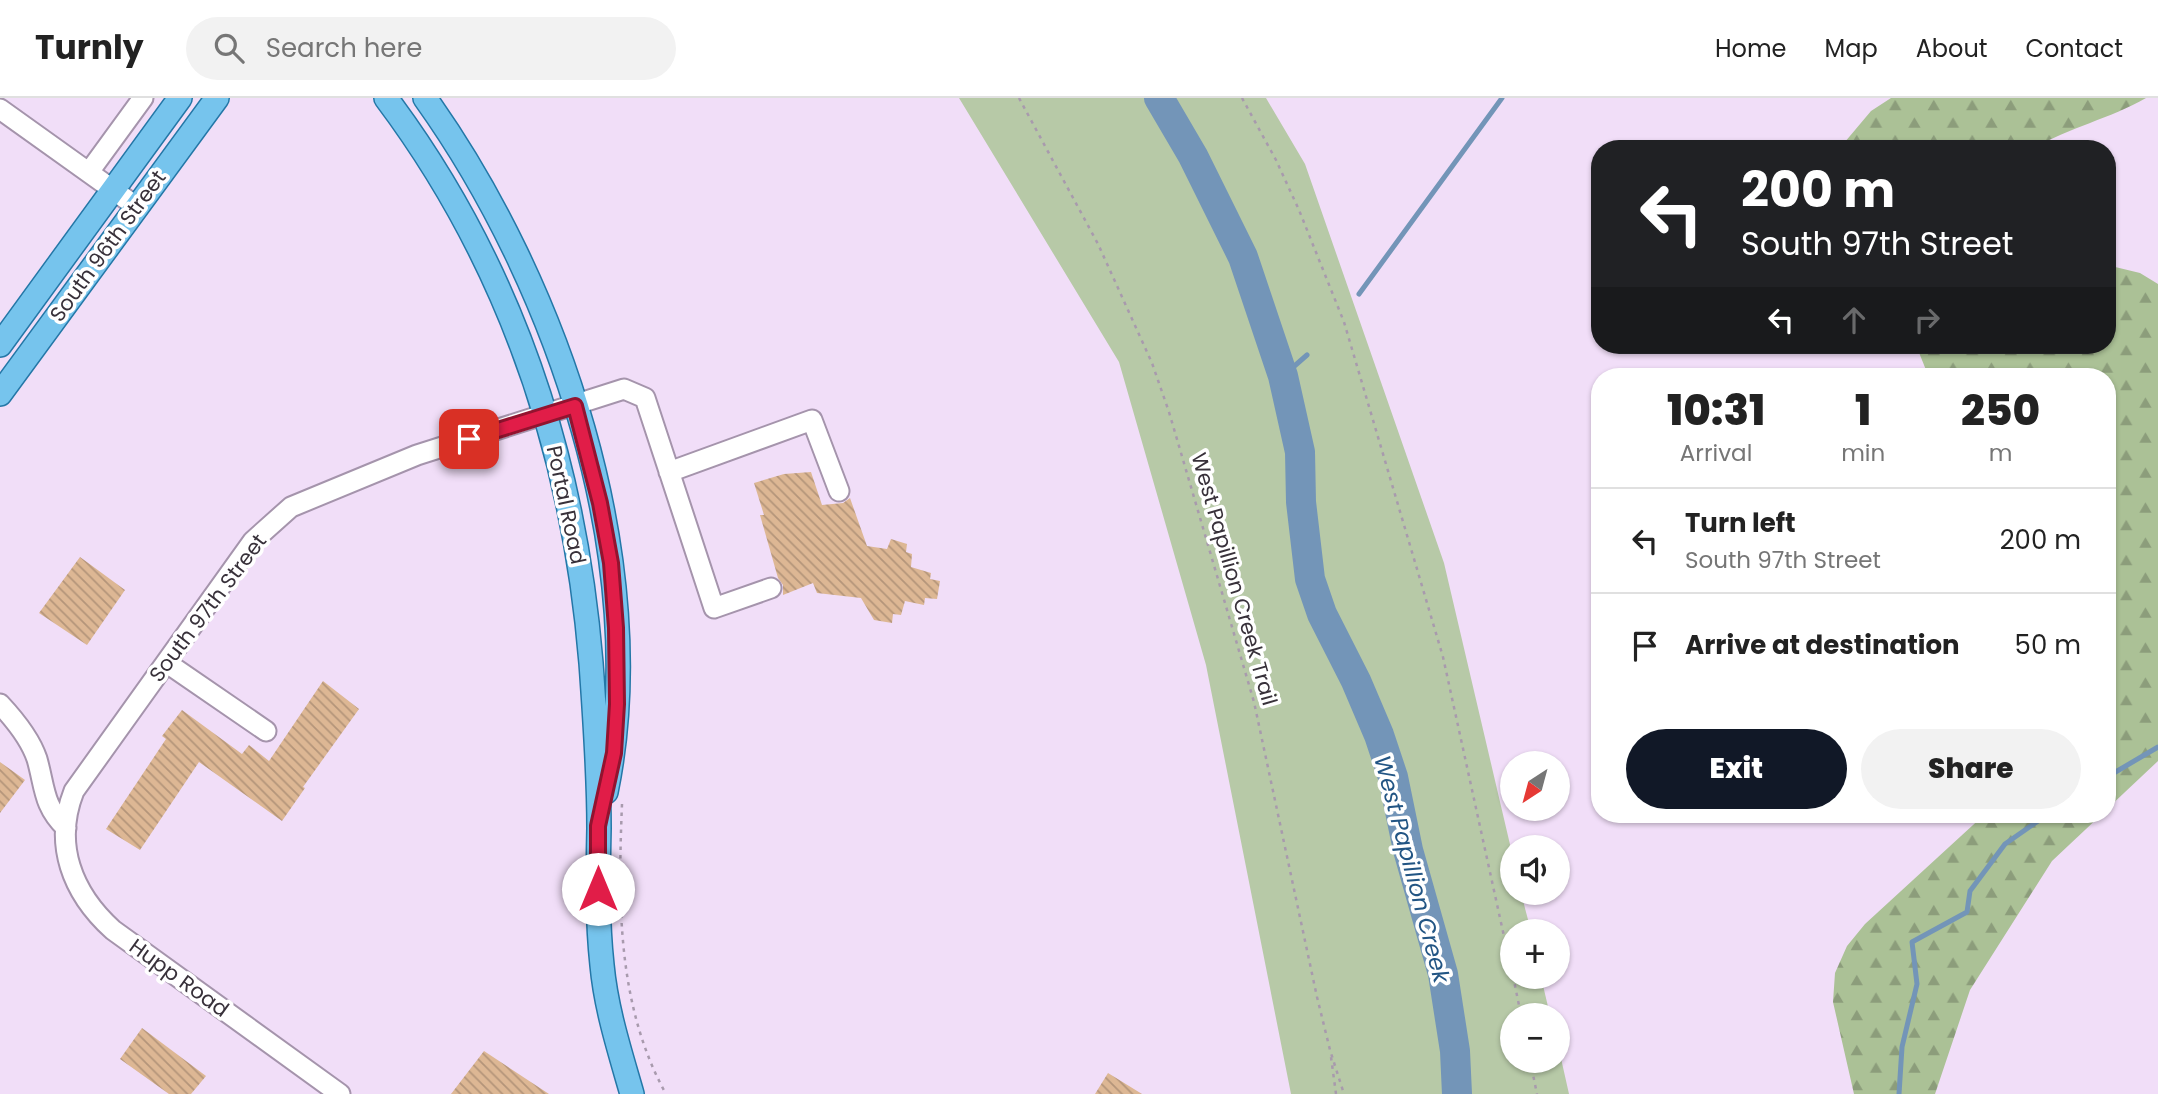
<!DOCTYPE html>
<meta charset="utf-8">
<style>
body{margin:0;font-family:Poppins,sans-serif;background:#f2f2f2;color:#222;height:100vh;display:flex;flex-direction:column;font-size:26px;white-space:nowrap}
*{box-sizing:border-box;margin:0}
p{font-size:23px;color:#767676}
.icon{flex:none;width:38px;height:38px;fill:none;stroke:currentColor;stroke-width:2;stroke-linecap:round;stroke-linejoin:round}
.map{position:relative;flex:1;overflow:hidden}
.sheet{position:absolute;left:1591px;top:270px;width:525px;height:455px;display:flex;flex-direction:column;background:#fff;border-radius:28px;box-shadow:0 2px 5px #0004}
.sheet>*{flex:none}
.banner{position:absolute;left:1591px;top:42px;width:525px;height:214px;border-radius:28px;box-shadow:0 2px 5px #0004;background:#202124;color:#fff;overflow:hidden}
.needle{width:46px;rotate:216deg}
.buttons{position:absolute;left:1500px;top:653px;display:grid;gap:14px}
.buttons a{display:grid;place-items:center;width:70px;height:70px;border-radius:50%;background:#fff;box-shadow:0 2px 5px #0004;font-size:35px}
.pin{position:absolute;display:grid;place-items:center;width:60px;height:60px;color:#fff;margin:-30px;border-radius:14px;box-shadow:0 4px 10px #0006}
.me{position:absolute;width:77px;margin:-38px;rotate:0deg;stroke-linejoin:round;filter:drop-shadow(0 0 5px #0008)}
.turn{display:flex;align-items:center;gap:24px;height:147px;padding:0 35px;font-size:32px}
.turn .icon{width:91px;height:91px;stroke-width:2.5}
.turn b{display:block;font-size:49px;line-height:60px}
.lanes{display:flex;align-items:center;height:66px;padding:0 35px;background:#0003;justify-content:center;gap:35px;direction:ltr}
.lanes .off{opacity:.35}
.eta{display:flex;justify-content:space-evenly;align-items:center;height:119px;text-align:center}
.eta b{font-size:42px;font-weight:800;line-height:49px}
.cta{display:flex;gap:14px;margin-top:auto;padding:14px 35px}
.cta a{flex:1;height:80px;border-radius:42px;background:#111827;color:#fff;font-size:28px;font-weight:800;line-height:80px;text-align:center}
.cta a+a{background:#f2f2f2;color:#222}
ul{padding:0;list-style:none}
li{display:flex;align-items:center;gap:21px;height:105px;padding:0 35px;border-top:2px solid #e0e0e0}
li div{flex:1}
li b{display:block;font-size:26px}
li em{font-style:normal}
header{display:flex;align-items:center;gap:42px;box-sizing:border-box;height:98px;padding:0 35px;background:#fff;border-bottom:2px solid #e0e0e0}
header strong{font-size:33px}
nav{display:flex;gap:38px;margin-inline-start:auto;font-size:24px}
.search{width:490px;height:63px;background:#f2f2f2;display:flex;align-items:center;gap:18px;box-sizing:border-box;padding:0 24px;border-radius:38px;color:#767676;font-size:26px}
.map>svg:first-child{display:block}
.grass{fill:#b7c9a7}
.forest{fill:url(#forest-firs)}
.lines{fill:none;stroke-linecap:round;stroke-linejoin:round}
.stream{stroke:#7395b8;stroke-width:5}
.river{stroke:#7395b8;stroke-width:30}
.building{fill:url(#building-back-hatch)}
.minor-casing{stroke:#a594ac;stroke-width:23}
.major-casing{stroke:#2477a7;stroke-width:26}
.path{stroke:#a89aad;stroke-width:2.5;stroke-dasharray:3.5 5;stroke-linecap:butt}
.minor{stroke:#fff;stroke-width:19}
.major{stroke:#76c4ed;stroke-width:23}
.route-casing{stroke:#92132f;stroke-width:18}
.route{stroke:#e11d48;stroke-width:12}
.labels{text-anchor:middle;stroke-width:7;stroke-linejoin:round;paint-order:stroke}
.street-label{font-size:21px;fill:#38313a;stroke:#fff}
.water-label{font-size:23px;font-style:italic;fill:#225584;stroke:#fff}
</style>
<header>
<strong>Turnly</strong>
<div class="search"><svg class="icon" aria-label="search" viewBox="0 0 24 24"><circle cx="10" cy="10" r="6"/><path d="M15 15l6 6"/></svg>Search here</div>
<nav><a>Home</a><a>Map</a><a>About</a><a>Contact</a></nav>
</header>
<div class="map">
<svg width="2158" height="996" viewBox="0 0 2158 996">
<defs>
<pattern id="forest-firs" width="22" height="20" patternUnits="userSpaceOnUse" patternTransform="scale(1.75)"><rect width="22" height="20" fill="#abc196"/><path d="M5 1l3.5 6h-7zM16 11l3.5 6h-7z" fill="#8c9d7b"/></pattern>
<pattern id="building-back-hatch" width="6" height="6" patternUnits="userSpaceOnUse" patternTransform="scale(1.75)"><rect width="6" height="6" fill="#ddb794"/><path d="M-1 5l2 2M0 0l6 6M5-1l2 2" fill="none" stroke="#b4957a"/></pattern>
</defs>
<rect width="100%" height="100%" fill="#f1def8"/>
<path class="grass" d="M959,0H1266L1305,66L1444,465L1512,755V794L1521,795L1531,833H1512V878L1541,879L1550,917H1512V962H1558V947L1569,996H1291L1206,567L1119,264Z"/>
<path class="forest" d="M1891,0H2146C2110,21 2069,29 2033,51H1839L1871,13Z
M2107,167L2140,175L2158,186V663L2107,711V278H1931L1926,272L1916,247H2107Z
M1985,716H2102L2052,763L1970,892L1935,996H1854L1833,904L1835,875L1847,848L1865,826Z"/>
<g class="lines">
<path class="stream" d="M1359,196L1502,0
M1283,278L1307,257
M2107,679L2158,649
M1899,996L1902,949L1917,886L1912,844L1967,814L1970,793L2005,746L2048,716"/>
<path class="river" d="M1159,0L1193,58L1243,159L1283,278L1300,354L1301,404L1310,481L1322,516L1356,583L1379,637L1393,679L1408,752L1443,876L1455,953L1457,996"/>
</g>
<path class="building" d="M811,374L822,407L843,405L850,400L867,448L887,451L891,441L907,446L906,454L912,456L911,469L931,475L930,481L940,483L937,501L925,500L924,507L905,503L901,517L893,516L892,525L874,522L861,500L817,495L813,485L783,497V487L778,480L760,417H764L754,385L784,376Z
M80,459L125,492L87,547L39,515Z
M323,583L359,611L303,689L305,690L282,723L199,664L140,752L106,731L166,641L162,638L182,612L242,656L249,647L269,663Z
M0,664L25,682L0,715Z
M142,930L206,978L191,996H169L120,961Z
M484,953L549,996H451Z
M1108,975L1142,996H1095Z"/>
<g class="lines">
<defs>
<path id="minor" d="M0,11L137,109
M89,74L143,0
M669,374L812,322L839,393
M167,565L266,633
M0,606C15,622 30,640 37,661C45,689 43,708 66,730
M340,996L113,832C72,795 53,746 74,693L253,443L291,409L417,357L624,291L645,300L714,510L771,490"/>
<path id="major" d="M386,0C512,168 574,358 591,565C595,620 599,675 599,730C598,776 597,821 602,867C606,911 620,954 632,996
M425,0C558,186 653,465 606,694
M0,247L180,0
M0,296L217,0"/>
</defs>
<use href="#minor" class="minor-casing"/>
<use href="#major" class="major-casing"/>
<path class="path" d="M1019,0L1098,146L1152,265L1169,314L1254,604L1317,899L1330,952L1344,996
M1242,0L1276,62L1299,112L1344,224L1443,559L1512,875
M622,706C618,804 617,908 666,996
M1513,878L1521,917
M1331,959L1336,996
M1530,962L1537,996"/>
<use href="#minor" class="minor"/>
<use href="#major" class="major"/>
</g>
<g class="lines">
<defs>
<path id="route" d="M469,341L575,308L600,405L611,465L616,530L617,606L614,655L598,728V791"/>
</defs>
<use href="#route" class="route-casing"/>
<use href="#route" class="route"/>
</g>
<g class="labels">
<g class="street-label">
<text transform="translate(108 148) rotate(-54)" y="7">South 96th Street</text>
<text transform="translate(566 407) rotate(78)" y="7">Portal Road</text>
<text transform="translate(1234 481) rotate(74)" y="7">West Papillion Creek Trail</text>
<text transform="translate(208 510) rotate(-53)" y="7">South 97th Street</text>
<text transform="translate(179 880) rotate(36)" y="7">Hupp Road</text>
</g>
<g class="water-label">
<text transform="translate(1412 771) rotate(75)" y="8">West Papillion Creek</text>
</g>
</g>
</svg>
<div class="buttons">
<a><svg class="needle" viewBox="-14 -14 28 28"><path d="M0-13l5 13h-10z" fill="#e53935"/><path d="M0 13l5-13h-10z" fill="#767676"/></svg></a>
<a><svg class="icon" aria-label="sound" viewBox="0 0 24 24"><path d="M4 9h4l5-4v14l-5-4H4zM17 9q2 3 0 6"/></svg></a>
<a>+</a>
<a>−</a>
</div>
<div class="pin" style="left:469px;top:341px;background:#d93025"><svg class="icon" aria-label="arrive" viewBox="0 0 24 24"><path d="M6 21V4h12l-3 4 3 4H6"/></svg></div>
<svg class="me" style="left:598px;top:791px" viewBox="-20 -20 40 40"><circle r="19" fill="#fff"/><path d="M0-13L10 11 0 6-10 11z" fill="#e11d48"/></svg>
<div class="banner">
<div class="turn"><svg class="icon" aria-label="left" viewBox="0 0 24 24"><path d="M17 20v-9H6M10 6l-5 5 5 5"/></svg><div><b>200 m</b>South 97th Street</div></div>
<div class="lanes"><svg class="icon" aria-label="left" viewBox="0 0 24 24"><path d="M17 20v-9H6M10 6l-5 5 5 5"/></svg><svg class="icon off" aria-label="ahead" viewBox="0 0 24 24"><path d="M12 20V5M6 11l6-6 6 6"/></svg><svg class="icon off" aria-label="right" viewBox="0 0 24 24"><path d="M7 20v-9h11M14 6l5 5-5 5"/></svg></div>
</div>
<section class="sheet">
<div class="eta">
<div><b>10:31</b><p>Arrival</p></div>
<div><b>1</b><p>min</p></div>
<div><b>250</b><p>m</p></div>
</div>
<ul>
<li><svg class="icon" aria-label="left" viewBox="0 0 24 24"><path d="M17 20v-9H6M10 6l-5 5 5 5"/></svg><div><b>Turn left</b><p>South 97th Street</p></div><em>200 m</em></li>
<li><svg class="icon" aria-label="arrive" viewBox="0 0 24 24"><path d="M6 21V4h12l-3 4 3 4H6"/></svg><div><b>Arrive at destination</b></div><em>50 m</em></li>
</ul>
<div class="cta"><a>Exit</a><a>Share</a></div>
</section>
</div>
